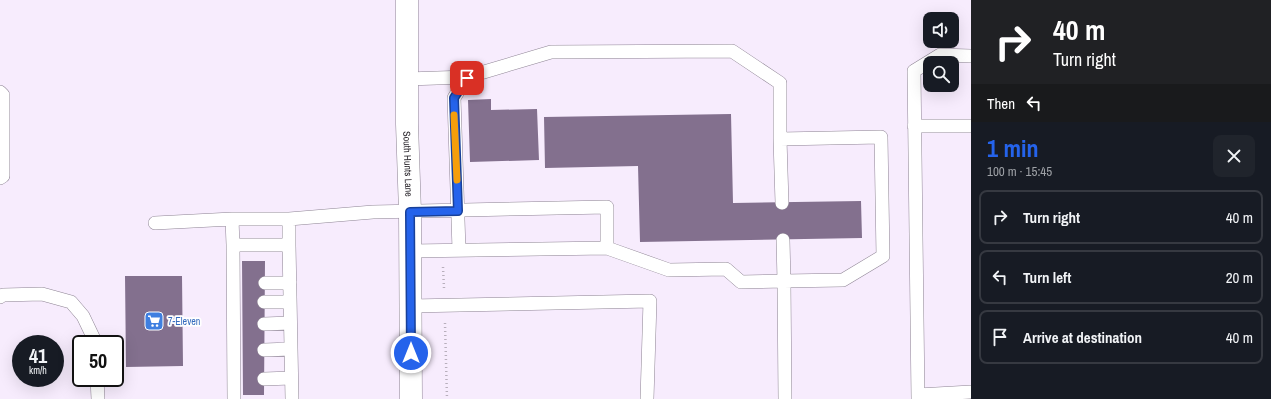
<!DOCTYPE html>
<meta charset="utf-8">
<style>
body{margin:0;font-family:"Archivo Narrow",sans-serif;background:#20242c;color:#f1f3f6;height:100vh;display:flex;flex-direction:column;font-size:15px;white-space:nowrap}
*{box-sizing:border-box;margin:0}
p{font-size:13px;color:#9ea1a6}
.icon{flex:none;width:22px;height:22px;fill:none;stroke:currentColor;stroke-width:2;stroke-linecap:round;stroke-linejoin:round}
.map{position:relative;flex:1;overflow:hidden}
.drawer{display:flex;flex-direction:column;background:#171b24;width:300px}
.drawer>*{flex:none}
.banner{background:#202124;color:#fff;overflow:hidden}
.controls{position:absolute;left:923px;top:12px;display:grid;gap:8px}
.controls a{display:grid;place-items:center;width:36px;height:36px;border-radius:8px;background:#171b24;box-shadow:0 4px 16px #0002;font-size:20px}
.speed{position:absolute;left:12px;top:335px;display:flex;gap:8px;font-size:20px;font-weight:700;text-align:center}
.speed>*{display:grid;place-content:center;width:52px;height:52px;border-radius:50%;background:#171b24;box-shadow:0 4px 16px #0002;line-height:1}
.speed small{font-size:10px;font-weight:400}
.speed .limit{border:2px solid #111;border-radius:6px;background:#fff;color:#111}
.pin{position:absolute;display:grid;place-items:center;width:34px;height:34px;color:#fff;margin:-17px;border-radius:8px;box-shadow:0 2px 6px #0006}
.me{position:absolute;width:44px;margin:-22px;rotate:0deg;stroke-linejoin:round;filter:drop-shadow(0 0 3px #0008)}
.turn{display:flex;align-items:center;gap:14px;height:84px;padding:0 16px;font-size:18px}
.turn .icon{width:52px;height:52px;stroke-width:2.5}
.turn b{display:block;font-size:28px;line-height:34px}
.then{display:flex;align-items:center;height:38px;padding:0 16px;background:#0003;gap:8px;font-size:15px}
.round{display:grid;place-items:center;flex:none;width:42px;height:42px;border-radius:8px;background:#20242c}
.headline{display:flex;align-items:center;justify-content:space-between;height:68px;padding:0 16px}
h1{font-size:24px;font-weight:800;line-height:30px;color:#2563eb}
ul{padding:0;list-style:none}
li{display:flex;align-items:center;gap:12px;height:54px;margin:0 8px 6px;padding:0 8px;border:2px solid #363941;border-radius:8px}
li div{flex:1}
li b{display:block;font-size:15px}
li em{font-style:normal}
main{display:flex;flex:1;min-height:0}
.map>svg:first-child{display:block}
.building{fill:#83708e}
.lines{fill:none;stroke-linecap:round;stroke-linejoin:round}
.lane-casing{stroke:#8e8494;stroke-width:14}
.secondary-casing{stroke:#8e8494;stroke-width:23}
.path{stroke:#b8afbc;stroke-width:2.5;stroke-dasharray:1 3;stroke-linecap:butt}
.lane{stroke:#fff;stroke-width:13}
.secondary{stroke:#fff;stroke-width:22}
.route-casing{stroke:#184099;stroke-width:10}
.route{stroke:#2563eb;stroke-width:7}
.slow{stroke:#f59e0b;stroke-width:7}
.labels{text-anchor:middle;stroke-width:3.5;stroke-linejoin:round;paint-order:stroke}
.street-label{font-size:10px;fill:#2d292f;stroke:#fff}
.shop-label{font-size:10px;fill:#366cbe;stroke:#fff;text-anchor:start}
</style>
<main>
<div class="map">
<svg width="971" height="399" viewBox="0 0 971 399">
<rect width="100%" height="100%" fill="#f7ecfd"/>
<path class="building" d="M491,99V110L537,109L539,160L470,162L468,100Z
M731,114L733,203L861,201L862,238L640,242L638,166L545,168L544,117Z
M242,261H265L264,395H243Z
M125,276H182L183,366L126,367Z"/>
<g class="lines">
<defs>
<path id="lane" d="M407,79L467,77L551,52L732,51L780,83V139L881,137L883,256L843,280L784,281L785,399
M0,92L3,95V176L0,178
M914,126H971
M780,139L782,203
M289,219V245
M155,223L232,219
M233,245L232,219H289L373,212L607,207V248
M459,250L454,98L467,77
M411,251L607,248L669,270L726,269L741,282L784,281L783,240
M265,283H290
M0,297L3,295L42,294L71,302L83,316L94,339V344
M264,302H290
M411,306L650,301L647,399
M264,324L290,323
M264,350L291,349
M97,378L98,399
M264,379L291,378
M918,395L971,392
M234,399L233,245H289L292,399
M918,399L914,71L940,55L971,56"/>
<g id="secondary">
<path id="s1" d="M407,0V124L410,212L411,399"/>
</g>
</defs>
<use href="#lane" class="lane-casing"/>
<use href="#secondary" class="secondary-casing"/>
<path class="path" d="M443,267L444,288
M445,323L447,399"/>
<use href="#lane" class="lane"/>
<use href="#secondary" class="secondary"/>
</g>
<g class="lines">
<defs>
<path id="route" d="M411,353L410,212L458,211L454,98L467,78"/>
</defs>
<use href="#route" class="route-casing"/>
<use href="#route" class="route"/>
<path class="slow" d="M454,115L457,180"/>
</g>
<defs>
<symbol id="supermarket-square" viewBox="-11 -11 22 22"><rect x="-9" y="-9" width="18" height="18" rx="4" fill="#3f7fe0" stroke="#fff"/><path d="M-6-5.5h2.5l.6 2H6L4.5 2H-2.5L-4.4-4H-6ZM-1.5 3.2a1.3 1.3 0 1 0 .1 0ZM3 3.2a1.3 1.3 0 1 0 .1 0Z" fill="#fff"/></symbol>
</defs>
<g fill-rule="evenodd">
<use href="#supermarket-square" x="143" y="310" width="22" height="22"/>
</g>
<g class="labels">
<g class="street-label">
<text dy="4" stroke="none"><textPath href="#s1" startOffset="164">South Hunts Lane</textPath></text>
</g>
<g class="shop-label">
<text x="168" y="325">7-Eleven</text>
</g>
</g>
</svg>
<div class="controls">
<a><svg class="icon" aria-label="sound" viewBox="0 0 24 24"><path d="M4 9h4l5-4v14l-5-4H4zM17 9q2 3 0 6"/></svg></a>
<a><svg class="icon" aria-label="search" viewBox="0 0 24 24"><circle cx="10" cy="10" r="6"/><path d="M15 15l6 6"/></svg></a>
</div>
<div class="speed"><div>41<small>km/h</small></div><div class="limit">50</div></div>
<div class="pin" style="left:467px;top:78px;background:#d93025"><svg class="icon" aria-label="arrive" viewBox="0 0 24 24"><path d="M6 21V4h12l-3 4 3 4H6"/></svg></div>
<svg class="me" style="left:411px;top:353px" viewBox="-20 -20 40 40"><circle r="17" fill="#2563eb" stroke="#fff" stroke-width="3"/><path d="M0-11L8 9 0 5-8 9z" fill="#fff"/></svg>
</div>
<section class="drawer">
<div class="banner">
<div class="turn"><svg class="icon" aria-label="right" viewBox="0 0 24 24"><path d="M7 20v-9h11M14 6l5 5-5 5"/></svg><div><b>40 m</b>Turn right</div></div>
<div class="then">Then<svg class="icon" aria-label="left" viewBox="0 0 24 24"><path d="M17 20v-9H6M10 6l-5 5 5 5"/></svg></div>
</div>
<div class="headline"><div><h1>1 min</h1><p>100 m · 15:45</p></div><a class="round"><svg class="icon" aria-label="close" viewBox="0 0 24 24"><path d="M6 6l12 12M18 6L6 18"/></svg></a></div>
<ul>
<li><svg class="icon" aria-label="right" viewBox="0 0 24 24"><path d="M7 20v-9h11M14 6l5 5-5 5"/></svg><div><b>Turn right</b></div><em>40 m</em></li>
<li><svg class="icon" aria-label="left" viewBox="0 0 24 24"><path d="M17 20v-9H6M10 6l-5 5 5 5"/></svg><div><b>Turn left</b></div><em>20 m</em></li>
<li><svg class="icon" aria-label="arrive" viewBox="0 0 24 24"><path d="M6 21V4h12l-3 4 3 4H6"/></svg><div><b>Arrive at destination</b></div><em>40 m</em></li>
</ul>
</section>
</main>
